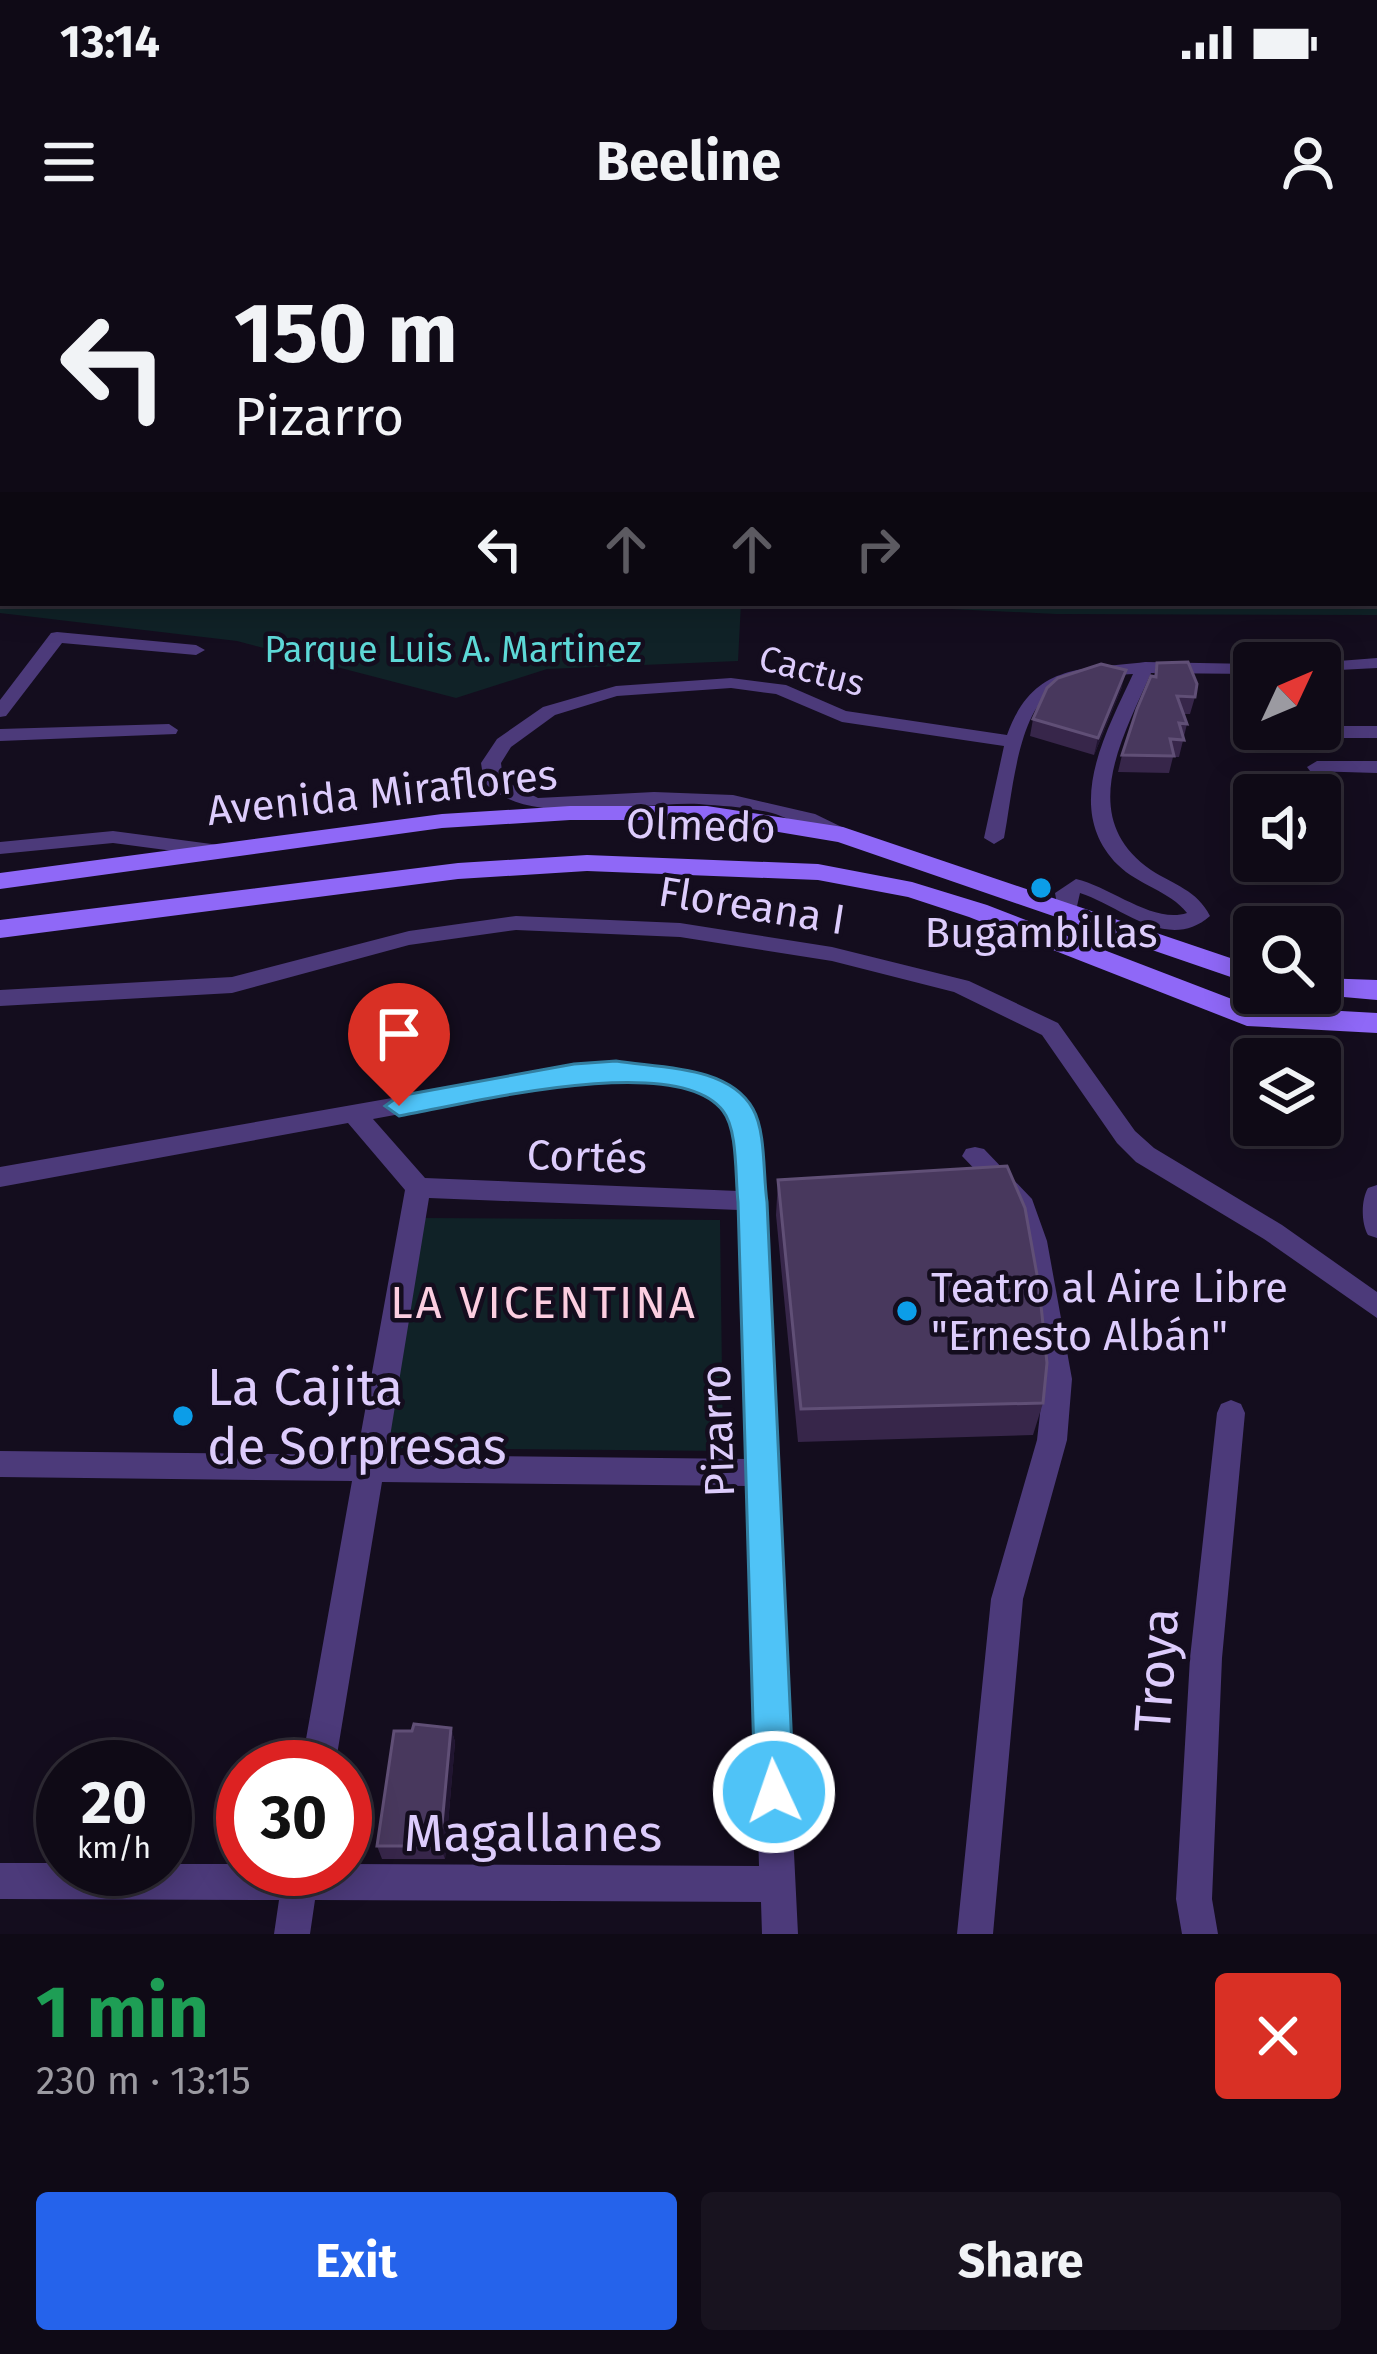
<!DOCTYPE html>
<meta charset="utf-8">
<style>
body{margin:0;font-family:"Fira Sans",sans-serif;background:#18131f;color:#f1f3f6;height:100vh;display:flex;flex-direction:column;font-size:45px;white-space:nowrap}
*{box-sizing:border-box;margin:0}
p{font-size:39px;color:#9b9aa1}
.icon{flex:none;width:66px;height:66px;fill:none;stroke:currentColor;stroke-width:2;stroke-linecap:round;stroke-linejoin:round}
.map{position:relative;height:1694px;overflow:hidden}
.side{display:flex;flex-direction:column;background:#0f0a16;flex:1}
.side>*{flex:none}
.banner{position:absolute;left:0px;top:0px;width:1377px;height:366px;box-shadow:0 6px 30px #0003,0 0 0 3px #2f2b35;background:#0f0a16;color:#f1f3f6;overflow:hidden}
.needle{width:78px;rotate:46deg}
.controls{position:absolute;left:1233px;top:402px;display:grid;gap:24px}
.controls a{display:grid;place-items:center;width:108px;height:108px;border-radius:12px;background:#0f0a16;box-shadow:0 6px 30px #0003,0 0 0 3px #2f2b35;font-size:60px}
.speed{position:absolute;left:36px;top:1500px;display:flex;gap:24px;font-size:60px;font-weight:700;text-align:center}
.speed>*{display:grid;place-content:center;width:156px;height:156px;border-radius:50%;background:#0f0a16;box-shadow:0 6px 30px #0003,0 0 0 3px #2f2b35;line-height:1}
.speed small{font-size:30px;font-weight:400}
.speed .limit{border:18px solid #d22;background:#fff;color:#111}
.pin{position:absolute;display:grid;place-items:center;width:102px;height:102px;color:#fff;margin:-123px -51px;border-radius:50% 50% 50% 0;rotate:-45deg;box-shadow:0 0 12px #0007}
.pin .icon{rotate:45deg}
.me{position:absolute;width:132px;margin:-66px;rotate:357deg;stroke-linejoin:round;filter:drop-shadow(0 0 9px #0008)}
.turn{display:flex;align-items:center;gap:42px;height:252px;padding:0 36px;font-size:54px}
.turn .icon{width:156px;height:156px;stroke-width:2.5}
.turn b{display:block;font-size:84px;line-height:102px}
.lanes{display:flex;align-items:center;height:114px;padding:0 36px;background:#0003;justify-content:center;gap:60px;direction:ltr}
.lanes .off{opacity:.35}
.round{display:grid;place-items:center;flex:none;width:126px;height:126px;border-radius:12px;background:#18131f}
.headline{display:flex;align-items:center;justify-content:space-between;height:204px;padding:0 36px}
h1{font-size:72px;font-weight:700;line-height:90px;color:#1e9e55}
.button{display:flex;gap:24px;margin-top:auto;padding:24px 36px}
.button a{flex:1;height:138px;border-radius:12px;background:#2563eb;color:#fff;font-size:48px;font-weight:700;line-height:138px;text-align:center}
.button a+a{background:#18131f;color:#f1f3f6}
.status{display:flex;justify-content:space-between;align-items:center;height:84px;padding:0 60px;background:#0f0a16;direction:ltr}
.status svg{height:33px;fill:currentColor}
header{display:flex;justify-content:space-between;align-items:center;height:156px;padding:0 36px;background:#0f0a16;font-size:54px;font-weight:700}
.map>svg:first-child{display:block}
.green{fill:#102227}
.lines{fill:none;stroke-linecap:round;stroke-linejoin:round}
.street{fill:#4c3a7a;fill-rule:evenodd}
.secondary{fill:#8f68f7;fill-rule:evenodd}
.wall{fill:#37264a}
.shaded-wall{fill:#211531}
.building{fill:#48385d;stroke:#604f76;stroke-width:3}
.route{fill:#4fc3f7;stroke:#337fa1;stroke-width:3}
.poi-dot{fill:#0c9de8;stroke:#140d1e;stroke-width:4.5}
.labels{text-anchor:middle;stroke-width:9;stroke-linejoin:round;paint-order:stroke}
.far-park-label{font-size:36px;fill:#5dd8d7;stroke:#140d1e}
.far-street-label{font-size:36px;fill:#ddccfc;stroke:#140d1e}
.street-label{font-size:42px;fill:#ddccfc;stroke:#140d1e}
.poi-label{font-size:42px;fill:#ddccfc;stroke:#140d1e}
.neighbourhood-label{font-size:45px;letter-spacing:3px;fill:#fccee0;stroke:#140d1e}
.near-poi-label{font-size:51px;fill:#ddccfc;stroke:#140d1e;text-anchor:start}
.near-street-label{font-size:51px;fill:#ddccfc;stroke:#140d1e}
</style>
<div class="status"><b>13:14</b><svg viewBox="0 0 49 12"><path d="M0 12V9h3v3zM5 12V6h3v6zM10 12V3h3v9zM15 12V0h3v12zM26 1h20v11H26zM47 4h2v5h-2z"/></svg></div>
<header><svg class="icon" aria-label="menu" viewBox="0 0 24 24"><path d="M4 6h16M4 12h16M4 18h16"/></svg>Beeline<svg class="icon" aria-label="person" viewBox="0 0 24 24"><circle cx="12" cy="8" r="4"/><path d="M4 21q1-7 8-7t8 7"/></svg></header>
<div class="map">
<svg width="1377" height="1694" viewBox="0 0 1377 1694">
<rect width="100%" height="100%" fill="#140d1e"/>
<path class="green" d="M0,177L3,363H741L738,421L547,429L456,458L237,401L0,373Z
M1377,189V375L1056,374L827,363H1374Z
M421,978L720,980L723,1211L384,1208Z"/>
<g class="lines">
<path class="street" d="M192,0H204V3H192Z
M555,0H567L568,3H556Z
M738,0H750L752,3H740Z
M1259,0H1274L1278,3H1263Z
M1374,181H1377V189H1374Z
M57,392L196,405L205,410L196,415L62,403L6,476L0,477V460L51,393Z
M1377,418V428L1320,431V423H1313Z
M1145,422L1254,424V434L1151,433C1122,499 1076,578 1151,630C1174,645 1197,650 1210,676C1168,713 1121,666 1080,653L1075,675H1059L1055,653L1076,639C1111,647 1153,684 1187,673C1170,651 1138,645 1118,625C1062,569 1106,493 1133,434C1107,436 1074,435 1052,451C1017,475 1012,558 1004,598L994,604L984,598L1004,506L842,482L776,454L731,448L617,456L555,475L511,507L501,523L503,540L538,558L654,552L733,555L815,574L850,591V599C827,603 796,580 772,573C748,567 723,566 699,564C637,561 529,590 484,542L481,523L497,499L543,467L616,446L731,438L786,445L846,471L1007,495C1033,423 1080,430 1145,422Z
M169,484L178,490L176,494L0,501V489Z
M1320,486H1377V498H1272L1263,492Z
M1317,521H1377V533L1310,531L1307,527Z
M113,591L219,605L229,611L219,617L113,603L0,614V602Z
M516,676L680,683L832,707L969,741L1058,783L1135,891L1154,908L1282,985L1377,1052V1078L1264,999L1136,922L1117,903L1042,795L954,752L832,721L680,697L516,690L409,705L232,753L0,766V750L232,737L409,691Z
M615,823C675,832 725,826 758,884L798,1694H762L761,1662L315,1660L310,1694H274L279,1660L0,1659V1623H63V1629H165V1624H243V1629H345V1624L759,1626L748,1246L382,1242L335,1527H301L352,1241L0,1237V1211L357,1215L405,950L348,883L0,947V927L574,826ZM615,839C650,845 720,843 734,884C740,903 737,930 738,951L425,938L373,879L574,842ZM429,958L739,970L747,1219L387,1215Z
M975,907L984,909L1032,959L1047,1001L1072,1139L1067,1200L1023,1359L993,1694H957L991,1359L1037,1200L1044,1139L1021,1001L1008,964L962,916L966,909Z
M1377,945V998L1368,995C1361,983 1361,960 1368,948Z
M1231,1160L1241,1164L1245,1173L1222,1418L1212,1659L1218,1694H1182L1176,1659L1190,1418L1217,1173L1221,1164Z"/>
<path class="secondary" d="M1374,29H1377L1374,38Z
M0,163L3,164V174L0,173Z
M570,566H707L843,587L1254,726V745L838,602L707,580H570L442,588L0,649V633L442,574Z
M587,615L818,624L912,642L987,665L1250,766L1377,773V793L1247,786L969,677L908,657L818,640L587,631L458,639L0,698V680L458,623Z
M1320,738L1377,740V760L1310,754L1320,753Z"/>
</g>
<path class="wall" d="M1157,423L1195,457L1190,474H1183L1187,484L1179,517H1173L1169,533L1118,532L1122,515L1154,436Z
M1122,447L1094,515L1030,496L1033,479Z
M778,940L1043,1163L1033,1195L798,1202L776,975Z
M451,1488L455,1502L445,1619H382L377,1606L412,1491Z"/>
<path class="shaded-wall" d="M1126,430L1122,447L1094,515L1098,498Z
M451,1488L455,1502L445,1619L440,1606Z"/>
<path class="building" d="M1188,422L1197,444L1195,457L1177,456L1187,484L1179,483L1184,500L1170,499L1174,516L1122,515L1137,469L1151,436L1156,437L1157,423Z
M1101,424L1126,430L1098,498L1033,479L1047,448L1058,438Z
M1007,926L1025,968L1039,1046L1047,1123L1043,1163L801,1169L778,940Z
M414,1484L451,1488L440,1606H377L394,1491H412Z"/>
<path class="route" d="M616,821C658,828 729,825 753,869C766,892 763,935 767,962L794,1552L788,1566L774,1572L760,1566L755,1552L738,962C735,937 738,890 723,871C677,810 465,864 399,876L385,866L399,856L574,824Z"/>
<g class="poi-dot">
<circle cx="1041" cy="648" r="12"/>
<circle cx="907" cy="1071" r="12"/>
<circle cx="183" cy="1176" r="12"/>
</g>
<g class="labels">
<g class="far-park-label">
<text x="453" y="422">Parque Luis A. Martinez</text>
</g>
<g class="far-street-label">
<text transform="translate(812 430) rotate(15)" y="13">Cactus</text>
</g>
<g class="street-label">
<text transform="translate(382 552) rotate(-6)" y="15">Avenida Miraflores</text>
<text transform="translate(701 585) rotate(2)" y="15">Olmedo</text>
<text transform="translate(752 665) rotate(9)" y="15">Floreana I</text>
<text transform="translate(587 916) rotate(2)" y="15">Cortés</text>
<text transform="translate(717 1191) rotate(-92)" y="15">Pizarro</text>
</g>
<g class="poi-label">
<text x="1041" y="707">Bugambillas</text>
<text x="931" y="1062" text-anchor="start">Teatro al Aire Libre<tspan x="931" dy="48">"Ernesto Albán"</tspan></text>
</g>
<g class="neighbourhood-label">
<text x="544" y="1078">LA VICENTINA</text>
</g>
<g class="near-poi-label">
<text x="207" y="1165">La Cajita<tspan x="207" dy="59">de Sorpresas</tspan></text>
</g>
<g class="near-street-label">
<text transform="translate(1156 1430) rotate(-86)" y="18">Troya</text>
<text x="533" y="1611">Magallanes</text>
</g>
</g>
</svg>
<div class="controls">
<a><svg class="needle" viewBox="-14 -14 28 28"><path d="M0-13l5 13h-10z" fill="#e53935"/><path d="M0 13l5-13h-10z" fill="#9b9aa1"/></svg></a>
<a><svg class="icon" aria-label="sound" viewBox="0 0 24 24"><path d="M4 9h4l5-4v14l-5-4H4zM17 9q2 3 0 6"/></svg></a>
<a><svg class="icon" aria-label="search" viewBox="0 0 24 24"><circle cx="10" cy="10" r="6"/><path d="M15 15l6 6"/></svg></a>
<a><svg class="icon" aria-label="layers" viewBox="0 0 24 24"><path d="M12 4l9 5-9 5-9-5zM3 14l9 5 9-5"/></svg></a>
</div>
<div class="speed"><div>20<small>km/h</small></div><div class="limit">30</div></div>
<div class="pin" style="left:399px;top:866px;background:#d93025"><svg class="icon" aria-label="arrive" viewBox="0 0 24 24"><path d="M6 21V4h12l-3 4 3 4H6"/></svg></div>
<svg class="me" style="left:774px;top:1552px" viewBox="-20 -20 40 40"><circle r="17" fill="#4fc3f7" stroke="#fff" stroke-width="3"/><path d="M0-11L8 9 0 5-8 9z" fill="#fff"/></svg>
<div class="banner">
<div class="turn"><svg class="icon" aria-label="left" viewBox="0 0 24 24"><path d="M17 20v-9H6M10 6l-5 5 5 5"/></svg><div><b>150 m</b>Pizarro</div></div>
<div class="lanes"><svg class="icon" aria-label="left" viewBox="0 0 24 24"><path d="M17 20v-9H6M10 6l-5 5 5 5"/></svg><svg class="icon off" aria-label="ahead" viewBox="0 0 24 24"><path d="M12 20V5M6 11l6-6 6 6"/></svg><svg class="icon off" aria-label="ahead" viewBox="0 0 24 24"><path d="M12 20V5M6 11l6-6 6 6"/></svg><svg class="icon off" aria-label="right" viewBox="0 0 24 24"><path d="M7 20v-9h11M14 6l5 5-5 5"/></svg></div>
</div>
</div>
<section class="side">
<div class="headline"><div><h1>1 min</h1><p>230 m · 13:15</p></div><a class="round" style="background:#d93025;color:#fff"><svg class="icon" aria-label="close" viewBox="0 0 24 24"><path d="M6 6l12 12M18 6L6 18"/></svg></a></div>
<div class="button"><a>Exit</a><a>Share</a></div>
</section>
